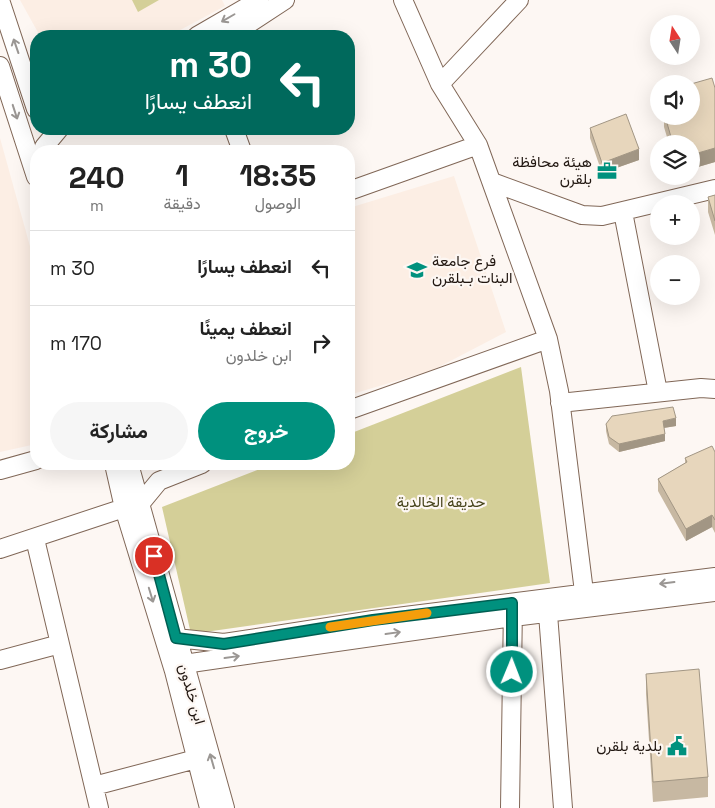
<!DOCTYPE html>
<html lang="ar">
<meta charset="utf-8">
<style>
body{margin:0;font-family:"Space Grotesk",Vazirmatn,sans-serif;background:#f6f6f6;color:#222;direction:rtl;height:100vh;display:flex;flex-direction:column;font-size:19px;white-space:nowrap}
*{box-sizing:border-box;margin:0}
p{font-size:16px;color:#767676}
.icon{flex:none;width:28px;height:28px;fill:none;stroke:currentColor;stroke-width:2;stroke-linecap:round;stroke-linejoin:round}
.map{position:relative;flex:1;overflow:hidden;direction:ltr}
.side{position:absolute;left:30px;top:145px;width:325px;height:325px;display:flex;flex-direction:column;background:#fff;border-radius:20px;box-shadow:0 5px 20px #0002;direction:rtl}
.side>*{flex:none}
.banner{position:absolute;left:30px;top:30px;width:325px;height:105px;border-radius:20px;box-shadow:0 5px 20px #0002;direction:rtl;background:#00695c;color:#fff;overflow:hidden}
.needle{width:32px;rotate:348deg}
.buttons{position:absolute;left:650px;top:15px;display:grid;gap:10px}
.buttons a{display:grid;place-items:center;width:50px;height:50px;border-radius:50%;background:#fff;box-shadow:0 5px 20px #0002;font-size:25px}
.pin{position:absolute;display:grid;place-items:center;width:42px;height:42px;color:#fff;margin:-21px;border:2px solid #fff;border-radius:50%;box-shadow:0 1px 5px #0007}
.me{position:absolute;width:55px;margin:-28px;rotate:1deg;stroke-linejoin:round;filter:drop-shadow(0 0 4px #0008)}
.turn{display:flex;align-items:center;gap:18px;height:105px;padding:0 20px;font-size:22px}
.turn .icon{width:65px;height:65px;stroke-width:2.5}
.turn b{display:block;font-size:35px;line-height:42px}
.eta{display:flex;justify-content:space-evenly;align-items:center;height:85px;text-align:center}
.eta b{font-size:30px;font-weight:700;line-height:35px}
.button{display:flex;gap:10px;margin-top:auto;padding:10px 20px}
.button a{flex:1;height:58px;border-radius:30px;background:#00917e;color:#fff;font-size:20px;font-weight:700;line-height:58px;text-align:center}
.button a+a{background:#f6f6f6;color:#222}
ul{padding:0;list-style:none}
li{display:flex;align-items:center;gap:15px;height:75px;padding:0 20px;border-top:1px solid #e0e0e0}
li div{flex:1}
li b{display:block;font-size:19px}
li em{font-style:normal}
.map>svg:first-child{display:block}
.built{fill:#fceee4}
.green{fill:#d4cf98}
.lines{fill:none;stroke-linecap:round;stroke-linejoin:round}
.minor-casing{stroke:#806757;stroke-width:20}
.minor{stroke:#fff;stroke-width:18}
.wall{fill:#c7b8a2}
.shaded-wall{fill:#a29684}
.building{fill:#e7d6bc;stroke:#a29684}
.oneway{stroke:#9b9794}
.route-casing{stroke:#005e52;stroke-width:12}
.route{stroke:#00917e;stroke-width:9}
.slow{stroke:#f59e0b;stroke-width:9}
.labels{text-anchor:middle;stroke-width:4.5;stroke-linejoin:round;paint-order:stroke}
.poi-label{font-size:15px;fill:#211711;stroke:#fdf7f3;text-anchor:end}
.park-label{font-size:15px;fill:#454219;stroke:#fdf7f3}
.street-label{font-size:15px;fill:#211711;stroke:#fdf7f3}
</style>
<div class="map">
<svg width="715" height="808" viewBox="0 0 715 808">
<rect width="100%" height="100%" fill="#fdf7f3"/>
<path class="built" d="M20,0H222L225,6L169,36H40Z
M0,138L36,268V444L0,452Z
M454,176L506,332L433,370L349,395V208Z"/>
<path class="green" d="M132,0H159L138,12Z
M521,367L550,583L191,634L162,507L273,464H349V434Z"/>
<g class="lines">
<defs>
<path id="minor" d="M0,0L36,109
M403,0L440,84L478,145L548,339L559,391L586,608
M197,36L259,0
M230,36L285,0
M0,66L36,177
M440,84L519,0
M234,129L242,151
M44,147L59,129
M492,182L582,215L602,216L715,189
M349,191L478,145
M623,212L658,392
M560,403L701,388L715,389
M349,410L548,339
M114,464L124,508L174,671L209,808
M129,464L225,808
M0,470L36,460
M140,504L159,481L202,464
M35,539L99,808
M0,549L124,508
M547,601L563,808
M176,638L224,643L373,620L715,577
M0,660L60,644
M184,664L513,617L715,592
M94,786L196,759
M510,808L513,606"/>
</defs>
<use href="#minor" class="minor-casing"/>
<use href="#minor" class="minor"/>
</g>
<path class="wall" d="M715,88V162L691,169V144H669L664,127V116H691Z
M590,128L639,160L602,173L590,138Z
M715,195V235L708,212V197Z
M606,424L676,426L664,428L665,441L619,452L609,444L606,431Z
M715,452V533L712,527L686,541L658,491V479L685,463V458Z
M646,674L708,777V797L653,802L646,694Z"/>
<path class="shaded-wall" d="M715,148V162L691,169V155Z
M639,149V160L602,173V163Z
M676,418V426L663,428V421Z
M665,434V441L619,452V444Z
M712,515V527L686,541V529Z"/>
<path class="building" d="M712,78L715,88V148L691,155V144H673L665,116H691V84Z
M626,114L639,149L602,163L590,128Z
M715,195V221L708,197Z
M673,407L676,418L663,421L665,434L619,444L609,437L606,424L612,416Z
M712,446L715,452V520L712,515L686,529L658,479L687,462L685,458Z
M699,669L708,777L653,782L646,674Z"/>
<defs><path id="oneway-shaft" d="M-6 0H5M1.5-3L5.5 0L1.5 3" fill="none" stroke-width="1.6" stroke-linecap="round" stroke-linejoin="round" transform="scale(1.25)"/></defs>
<g class="oneway">
<use href="#oneway-shaft" transform="translate(228 18) rotate(150)"/>
<use href="#oneway-shaft" transform="translate(16 46) rotate(-109)"/>
<use href="#oneway-shaft" transform="translate(15 112) rotate(72)"/>
<use href="#oneway-shaft" transform="translate(667 583) rotate(173)"/>
<use href="#oneway-shaft" transform="translate(151 595) rotate(73)"/>
<use href="#oneway-shaft" transform="translate(393 633) rotate(-8)"/>
<use href="#oneway-shaft" transform="translate(232 657) rotate(-8)"/>
<use href="#oneway-shaft" transform="translate(212 761) rotate(-106)"/>
</g>
<g class="lines">
<defs>
<path id="route" d="M154,556L176,638L224,644L373,620L512,603V672"/>
</defs>
<use href="#route" class="route-casing"/>
<use href="#route" class="route"/>
<path class="slow" d="M330,627L427,613"/>
</g>
<defs>
<symbol id="office-bare" viewBox="-9 -9 18 18"><path d="M-6-3h4V-5.5h4V-3h4V5H-6ZM-1-4.5V-3h2v-1.5ZM-6 0V1H6V0Z" fill="#00917e" stroke="#fdf7f3" stroke-width="2.5" paint-order="stroke"/></symbol>
<symbol id="university-bare" viewBox="-9 -9 18 18"><path d="M0-5L7-2L0 1L-7-2ZM-4 1L0 2.5L4 1V4Q0 6-4 4Z" fill="#00917e" stroke="#fdf7f3" stroke-width="2.5" paint-order="stroke"/></symbol>
<symbol id="civic-bare" viewBox="-9 -9 18 18"><path d="M-.6-6.5H3V-4.5H.6V-3L4-1V1h2V6H-6V1h2V-1L-.6-3ZM-1.2 2.5V6h2.4V2.5Z" fill="#00917e" stroke="#fdf7f3" stroke-width="2.5" paint-order="stroke"/></symbol>
</defs>
<g fill-rule="evenodd">
<use href="#office-bare" x="593" y="157" width="28" height="28"/>
<use href="#university-bare" x="403" y="256" width="28" height="28"/>
<use href="#civic-bare" x="663" y="732" width="28" height="28"/>
</g>
<g class="labels">
<g class="poi-label">
<text x="592" y="167">هيئة محافظة<tspan x="592" dy="17">بلقرن</tspan></text>
<text x="432" y="266" text-anchor="start">فرع جامعة<tspan x="432" dy="17">البنات بـبلقرن</tspan></text>
<text x="662" y="751">بلدية بلقرن</text>
</g>
<g class="park-label">
<text x="441" y="507">حديقة الخالدية</text>
</g>
<g class="street-label">
<text transform="translate(192 694) rotate(74)" y="5">ابن خلدون</text>
</g>
</g>
</svg>
<div class="buttons">
<a><svg class="needle" viewBox="-14 -14 28 28"><path d="M0-13l5 13h-10z" fill="#e53935"/><path d="M0 13l5-13h-10z" fill="#767676"/></svg></a>
<a><svg class="icon" aria-label="sound" viewBox="0 0 24 24"><path d="M4 9h4l5-4v14l-5-4H4zM17 9q2 3 0 6"/></svg></a>
<a><svg class="icon" aria-label="layers" viewBox="0 0 24 24"><path d="M12 4l9 5-9 5-9-5zM3 14l9 5 9-5"/></svg></a>
<a>+</a>
<a>−</a>
</div>
<div class="pin" style="left:154px;top:556px;background:#d93025"><svg class="icon" aria-label="arrive" viewBox="0 0 24 24"><path d="M6 21V4h12l-3 4 3 4H6"/></svg></div>
<svg class="me" style="left:512px;top:672px" viewBox="-20 -20 40 40"><circle r="17" fill="#00917e" stroke="#fff" stroke-width="3"/><path d="M0-11L8 9 0 5-8 9z" fill="#fff"/></svg>
<div class="banner">
<div class="turn"><svg class="icon" aria-label="left" viewBox="0 0 24 24"><path d="M17 20v-9H6M10 6l-5 5 5 5"/></svg><div><b>30 m</b>انعطف يسارًا</div></div>
</div>
<section class="side">
<div class="eta">
<div><b>18:35</b><p>الوصول</p></div>
<div><b>1</b><p>دقيقة</p></div>
<div><b>240</b><p>m</p></div>
</div>
<ul>
<li><svg class="icon" aria-label="left" viewBox="0 0 24 24"><path d="M17 20v-9H6M10 6l-5 5 5 5"/></svg><div><b>انعطف يسارًا</b></div><em>30 m</em></li>
<li><svg class="icon" aria-label="right" viewBox="0 0 24 24"><path d="M7 20v-9h11M14 6l5 5-5 5"/></svg><div><b>انعطف يمينًا</b><p>ابن خلدون</p></div><em>170 m</em></li>
</ul>
<div class="button"><a>خروج</a><a>مشاركة</a></div>
</section>
</div>
